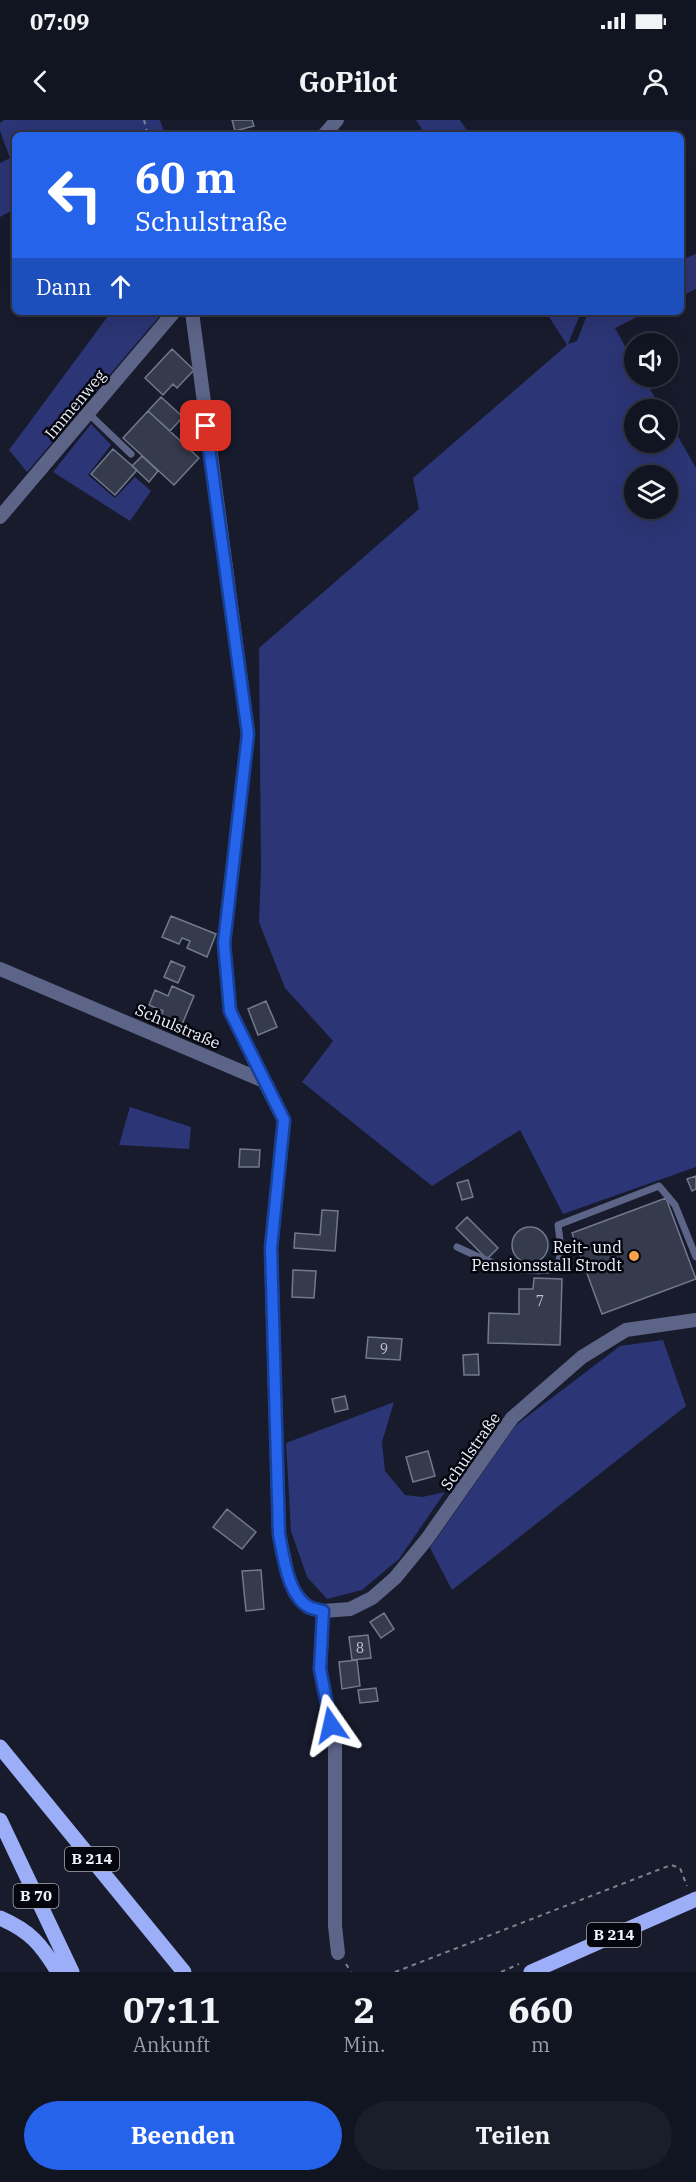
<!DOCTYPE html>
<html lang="de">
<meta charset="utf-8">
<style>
body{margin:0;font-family:"IBM Plex Serif",serif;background:#1a1d2a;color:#f1f3f6;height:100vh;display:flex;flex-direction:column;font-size:22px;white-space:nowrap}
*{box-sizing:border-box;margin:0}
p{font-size:20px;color:#9c9ea5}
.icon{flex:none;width:33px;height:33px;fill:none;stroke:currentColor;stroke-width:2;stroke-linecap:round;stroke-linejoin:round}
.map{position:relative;height:1852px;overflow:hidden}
.side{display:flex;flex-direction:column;background:#111421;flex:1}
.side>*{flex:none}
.top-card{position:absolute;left:12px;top:12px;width:672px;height:183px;border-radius:9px;box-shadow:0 6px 24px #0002,0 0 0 2px #30333f;background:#2563eb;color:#fff;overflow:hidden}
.buttons{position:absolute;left:624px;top:213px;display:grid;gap:12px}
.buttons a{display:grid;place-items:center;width:54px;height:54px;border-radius:50%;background:#111421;box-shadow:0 6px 24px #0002,0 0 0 2px #30333f;font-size:30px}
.pin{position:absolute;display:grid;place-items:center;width:51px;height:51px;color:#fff;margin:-26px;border-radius:12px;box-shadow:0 3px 9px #0006}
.me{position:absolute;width:66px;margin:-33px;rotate:349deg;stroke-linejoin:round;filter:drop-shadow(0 0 4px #0008)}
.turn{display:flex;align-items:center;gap:21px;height:126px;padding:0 24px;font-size:27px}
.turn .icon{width:78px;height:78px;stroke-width:2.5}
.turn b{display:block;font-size:42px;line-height:51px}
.then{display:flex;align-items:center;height:57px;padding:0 24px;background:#0003;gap:12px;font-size:22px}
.eta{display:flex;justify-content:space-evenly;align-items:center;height:102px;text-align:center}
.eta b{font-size:36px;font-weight:700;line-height:42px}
.action{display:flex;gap:12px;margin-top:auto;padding:12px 24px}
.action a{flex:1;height:69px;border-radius:36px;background:#2563eb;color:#fff;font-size:24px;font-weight:700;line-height:69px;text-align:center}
.action a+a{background:#1a1d2a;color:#f1f3f6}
.status{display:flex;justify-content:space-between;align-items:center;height:42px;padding:0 30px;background:#111421;direction:ltr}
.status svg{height:16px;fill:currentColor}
header{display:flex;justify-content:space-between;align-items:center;height:78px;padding:0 24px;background:#111421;font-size:27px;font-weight:700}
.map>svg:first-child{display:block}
.green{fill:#2c3575;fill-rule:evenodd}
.building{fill:#353a4d;stroke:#72788d;stroke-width:1.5}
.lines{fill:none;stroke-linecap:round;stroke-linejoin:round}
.path{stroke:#7f8291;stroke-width:2;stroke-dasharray:4.5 4.5;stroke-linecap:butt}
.service{stroke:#5c6488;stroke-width:7}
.minor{stroke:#5c6488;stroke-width:14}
.primary{stroke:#9caef7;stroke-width:15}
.route-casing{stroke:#184099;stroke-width:15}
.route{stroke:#2563eb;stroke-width:10}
.poi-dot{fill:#f7a149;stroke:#05060d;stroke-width:2}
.labels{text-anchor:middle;stroke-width:5;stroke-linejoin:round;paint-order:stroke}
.number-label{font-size:14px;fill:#bfc2d1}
.shield{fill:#05060d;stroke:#a7aab5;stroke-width:1.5}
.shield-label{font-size:15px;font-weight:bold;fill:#edf0fd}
.street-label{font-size:16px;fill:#edf0fd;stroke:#05060d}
.poi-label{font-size:16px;fill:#edf0fd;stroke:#05060d;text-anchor:end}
</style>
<div class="status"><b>07:09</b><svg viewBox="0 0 49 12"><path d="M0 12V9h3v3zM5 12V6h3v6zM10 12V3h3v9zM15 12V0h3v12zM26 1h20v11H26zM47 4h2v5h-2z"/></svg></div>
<header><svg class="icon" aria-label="back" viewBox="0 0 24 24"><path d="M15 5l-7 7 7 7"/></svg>GoPilot<svg class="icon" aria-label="person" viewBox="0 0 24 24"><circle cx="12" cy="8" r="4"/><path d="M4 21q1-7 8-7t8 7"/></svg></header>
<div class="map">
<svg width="696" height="1852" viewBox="0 0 696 1852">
<rect width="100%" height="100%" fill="#171b2c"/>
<path class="green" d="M4,0H160L165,15H15V89L0,97V43L10,38L0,11V3Z
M416,0H460L470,15H426Z
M696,134V169L681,176V140Z
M111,192H163L27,352L9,330Z
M546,192H581L568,224L577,221L588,192H647L615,208L634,242V256L643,257L662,289L634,290V322H668V299L696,348V1047L563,1094L520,1010L432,1066L302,962L333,921L285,868L259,802L261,749L259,528L419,389L413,358L567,225ZM634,356H668V388H634Z
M91,304L111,325L88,355L115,378L135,357L151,371L130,401L53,352Z
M130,987L191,1007L189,1029L119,1025Z
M663,1220L686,1286L452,1470L430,1428L516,1305L620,1226Z
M394,1282L382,1322L385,1351L405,1375L422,1377L445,1372L399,1439L362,1470L327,1479L307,1457L291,1411L286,1323Z"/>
<path class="building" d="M232,0H252L254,6L235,11Z
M172,229L194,250L177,268L173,264L163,275L145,258Z
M161,277L183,297L170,311L148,291Z
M148,291L199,338L174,365L123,318Z
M113,329L137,350L115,375L91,354Z
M142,336L158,351L149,362L132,346Z
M171,796L216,814L207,837L187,828L190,821L182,818L179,824L162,817Z
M171,841L185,847L178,863L164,857Z
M172,866L194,876L181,907L160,898L163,891L149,885L155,870L168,876Z
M266,881L277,907L258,915L248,889Z
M240,1029L260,1030L259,1047H239Z
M696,1056V1069L692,1071L687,1059Z
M468,1060L473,1077L462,1080L457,1063Z
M666,1078L696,1159L602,1194L572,1113Z
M322,1090L338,1091L335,1131L294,1128L295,1113L320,1115Z
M467,1097L498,1128L487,1139L456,1108Z
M512 1125a18 18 0 1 1 36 0a18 18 0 1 1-36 0Z
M293,1150L316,1151L314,1178L292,1177Z
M534,1158L562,1159L560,1225L488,1223L489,1193L519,1194V1169H533Z
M368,1217L402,1219L400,1240L366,1238Z
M478,1234L479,1255H464L463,1235Z
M345,1276L348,1289L335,1292L332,1279Z
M428,1331L435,1356L413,1362L406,1337Z
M227,1389L256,1412L242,1429L213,1407Z
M261,1450L264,1489L246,1491L242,1451Z
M384,1493L394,1509L381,1518L370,1502Z
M368,1515L371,1538L352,1540L349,1517Z
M357,1540L360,1566L342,1569L339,1542Z
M376,1568L378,1581L360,1583L358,1570Z"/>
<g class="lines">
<path class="path" d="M144,0L148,15
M346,1844L351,1852
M395,1852L671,1745L680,1748L687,1766
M501,1852L519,1844"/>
<path class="service" d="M88,293L131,334
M457,1127C489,1142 513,1154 550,1150L559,1142L561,1128L558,1105L659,1066L675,1085L696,1137"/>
<path class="minor" d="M324,15L337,0
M192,192L248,613L224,823L230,890L264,961
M0,397L174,192
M0,849L264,961L284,1000L271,1128L279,1414L288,1456L295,1473L308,1487L323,1491L350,1489L372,1478L395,1458L427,1419L512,1298L582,1237L626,1210L696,1200
M323,1491L320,1549L335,1623V1806L338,1833"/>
<path class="primary" d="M0,1627L184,1852
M0,1700L72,1852
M0,1798C30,1811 41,1824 58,1852
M531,1852L696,1779"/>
</g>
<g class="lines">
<defs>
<path id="route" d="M206,306L248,614L224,823L230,891L284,1000L271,1128L279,1414C283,1435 288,1476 309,1487C313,1489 319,1490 323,1491L320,1549L331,1605"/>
</defs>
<use href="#route" class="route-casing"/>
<use href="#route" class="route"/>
</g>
<circle class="poi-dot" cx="634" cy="1136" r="6"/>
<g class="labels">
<g class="number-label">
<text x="540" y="1186">7</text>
<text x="384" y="1234">9</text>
<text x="360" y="1533">8</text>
</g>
<g class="shield">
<rect x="65" y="1727" width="54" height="24" rx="4.5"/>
<rect x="13.5" y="1764" width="45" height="24" rx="4.5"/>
<rect x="587" y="1803" width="54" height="24" rx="4.5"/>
</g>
<g class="shield-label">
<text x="92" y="1744">B 214</text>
<text x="36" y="1781">B 70</text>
<text x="614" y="1820">B 214</text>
</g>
<g class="street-label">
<text transform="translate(75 284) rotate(-50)" y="6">Immenweg</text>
<text transform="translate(178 906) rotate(23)" y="6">Schulstraße</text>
<text transform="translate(470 1331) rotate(-55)" y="6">Schulstraße</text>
</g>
<g class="poi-label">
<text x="622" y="1133">Reit- und<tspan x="622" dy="18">Pensionsstall Strodt</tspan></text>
</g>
</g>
</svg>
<div class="buttons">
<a><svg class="icon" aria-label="sound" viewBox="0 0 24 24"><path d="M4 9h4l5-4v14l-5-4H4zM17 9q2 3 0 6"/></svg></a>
<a><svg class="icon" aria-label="search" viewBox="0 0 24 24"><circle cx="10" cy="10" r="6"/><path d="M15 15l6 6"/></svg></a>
<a><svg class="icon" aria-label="layers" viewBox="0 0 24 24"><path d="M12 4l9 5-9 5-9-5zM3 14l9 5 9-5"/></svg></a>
</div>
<div class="pin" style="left:206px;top:306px;background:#d93025"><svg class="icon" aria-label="arrive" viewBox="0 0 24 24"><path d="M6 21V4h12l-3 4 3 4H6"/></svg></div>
<svg class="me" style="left:331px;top:1605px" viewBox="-20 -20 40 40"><path d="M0-17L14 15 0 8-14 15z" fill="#2563eb" stroke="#fff" stroke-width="4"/></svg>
<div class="top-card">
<div class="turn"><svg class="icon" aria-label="left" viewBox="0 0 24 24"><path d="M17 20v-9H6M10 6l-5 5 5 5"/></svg><div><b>60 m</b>Schulstraße</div></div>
<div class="then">Dann<svg class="icon" aria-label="ahead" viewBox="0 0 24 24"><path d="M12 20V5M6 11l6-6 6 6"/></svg></div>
</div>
</div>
<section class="side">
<div class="eta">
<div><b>07:11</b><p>Ankunft</p></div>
<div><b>2</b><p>Min.</p></div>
<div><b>660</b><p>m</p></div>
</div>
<div class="action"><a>Beenden</a><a>Teilen</a></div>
</section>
